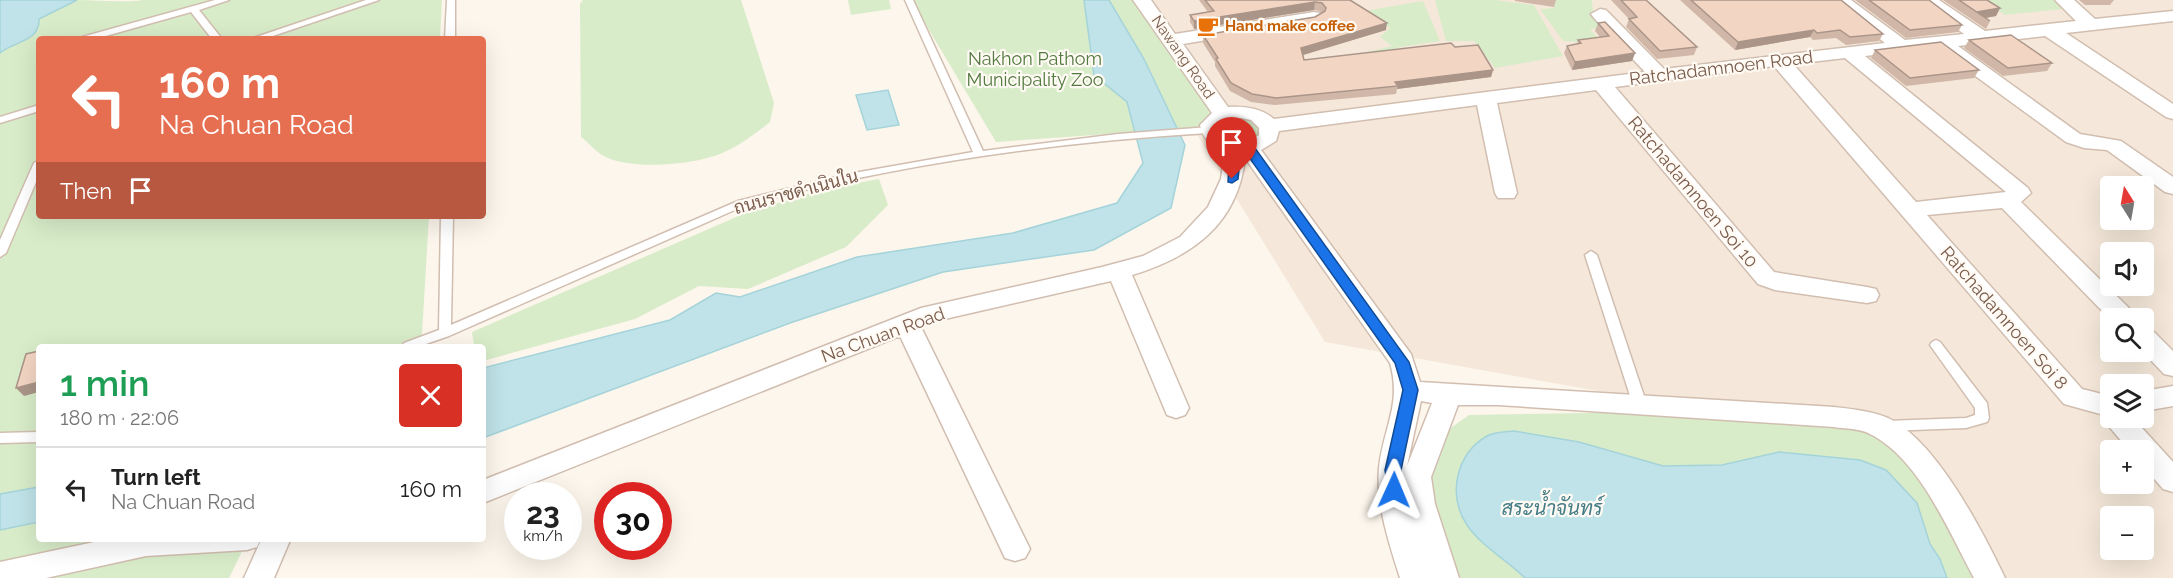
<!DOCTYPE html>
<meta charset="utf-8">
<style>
body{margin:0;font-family:Raleway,Sarabun,sans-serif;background:#f2f2f2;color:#222;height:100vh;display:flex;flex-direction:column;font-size:22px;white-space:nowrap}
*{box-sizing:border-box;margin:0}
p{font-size:20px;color:#767676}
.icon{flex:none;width:33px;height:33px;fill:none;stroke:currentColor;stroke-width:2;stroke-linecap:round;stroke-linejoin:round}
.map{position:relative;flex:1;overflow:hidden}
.drawer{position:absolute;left:36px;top:344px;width:450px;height:198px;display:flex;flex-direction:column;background:#fff;border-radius:6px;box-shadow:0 6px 24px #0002}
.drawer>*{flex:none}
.hud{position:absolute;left:36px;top:36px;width:450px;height:183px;border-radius:6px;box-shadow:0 6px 24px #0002;background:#e76f51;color:#fff;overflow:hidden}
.needle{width:39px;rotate:349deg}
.tools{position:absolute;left:2100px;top:176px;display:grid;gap:12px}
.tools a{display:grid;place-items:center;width:54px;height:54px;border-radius:6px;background:#fff;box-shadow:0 6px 24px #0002;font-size:30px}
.speed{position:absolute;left:504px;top:482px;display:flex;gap:12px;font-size:30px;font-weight:700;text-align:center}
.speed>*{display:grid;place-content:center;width:78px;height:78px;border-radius:50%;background:#fff;box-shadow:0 6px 24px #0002;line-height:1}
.speed small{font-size:15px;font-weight:400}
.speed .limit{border:9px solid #d22;background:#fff;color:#111}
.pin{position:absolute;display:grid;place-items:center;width:51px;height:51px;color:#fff;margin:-62px -26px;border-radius:50% 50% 50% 0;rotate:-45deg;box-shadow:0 0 6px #0007}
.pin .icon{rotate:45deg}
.me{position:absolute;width:66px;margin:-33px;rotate:1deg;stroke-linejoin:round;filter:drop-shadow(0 0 4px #0008)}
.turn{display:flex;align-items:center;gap:21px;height:126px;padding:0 24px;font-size:27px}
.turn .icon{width:78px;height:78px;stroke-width:2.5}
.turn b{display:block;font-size:42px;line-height:51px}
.then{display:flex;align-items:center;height:57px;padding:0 24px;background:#0003;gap:12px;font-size:22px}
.round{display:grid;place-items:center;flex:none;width:63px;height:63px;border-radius:6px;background:#f2f2f2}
.head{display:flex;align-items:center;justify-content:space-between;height:102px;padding:0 24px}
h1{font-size:36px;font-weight:600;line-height:45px;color:#1e9e55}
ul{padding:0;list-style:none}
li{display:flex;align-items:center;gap:18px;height:84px;padding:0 24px;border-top:2px solid #e0e0e0}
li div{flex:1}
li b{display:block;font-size:22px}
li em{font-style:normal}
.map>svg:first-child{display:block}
.residential{fill:#f5e8da;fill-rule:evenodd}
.green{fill:#d8ecc9}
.water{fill:#bfe3e8;stroke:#a5d3da;stroke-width:1.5}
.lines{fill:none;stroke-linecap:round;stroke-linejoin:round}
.service-casing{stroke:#d1beb0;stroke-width:3}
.minor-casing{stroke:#d1beb0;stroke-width:3}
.service{fill:#fff;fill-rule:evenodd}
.minor{fill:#fff;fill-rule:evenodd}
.wall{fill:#d1b7a8}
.shaded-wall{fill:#aa9588}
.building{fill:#f3d5c3;stroke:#aa9588;stroke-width:1.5}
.route{fill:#1a73e8;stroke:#114b97;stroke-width:1.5}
.labels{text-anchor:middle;stroke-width:4.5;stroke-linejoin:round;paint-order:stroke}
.far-food-label{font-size:15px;font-weight:bold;fill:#c56008;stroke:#fffaf3;text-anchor:start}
.far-street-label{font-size:15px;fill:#7a5c4d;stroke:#fffaf3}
.park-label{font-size:18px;fill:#537a41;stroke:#fffaf3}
.street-label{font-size:18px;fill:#7a5c4d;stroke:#fffaf3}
.water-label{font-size:20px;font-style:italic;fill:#437c86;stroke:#fffaf3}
</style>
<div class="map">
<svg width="2173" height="578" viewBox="0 0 2173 578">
<rect width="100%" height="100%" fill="#fdf6ec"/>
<path class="residential" d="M1114,0H2173V578H1993L1849,436L1325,342ZM2110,186H2144V219H2110ZM2110,252H2144V285H2110ZM2110,318H2144V351H2110ZM2110,384H2144V417H2110ZM2110,450H2144V483H2110ZM2110,516H2144V549H2110Z"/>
<path class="green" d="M77,0C99,0 122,3 143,0H442L440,39H39V216H429L422,334L417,346H39V538L248,539L229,578H0V53C12,42 29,42 39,28L38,19Z
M583,0H741L774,103L770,122C754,135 739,146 720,154C692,165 628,171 602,155C594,150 588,142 581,137L580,4Z
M848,0H889L891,9L851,15Z
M911,0H1143L1232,116L1254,120L1261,127L1259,135L1240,141L1209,127L996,142Z
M1435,0H1495L1534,5L1563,56L1495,68L1474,41H1446Z
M1553,0H1592L1593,11L1608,27L1590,29L1613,54L1583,42L1563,41L1540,9L1554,8Z
M1987,0H2054L2064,9L2004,15Z
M1423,1L1440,41L1395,48L1406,67L1343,58L1392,46L1380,37L1390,28L1365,11Z
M879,179L888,205L846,247L748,289L699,286L635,319L483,361V346H474L472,332L750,211L824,189Z
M1714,411L1834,418L1898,443L1987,578H1444L1427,456L1452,427L1469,415Z"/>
<path class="water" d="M0,0H77L39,19C40,42 14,41 0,53Z
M1084,0H1109L1144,59L1185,145L1171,208L1094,250L943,272L790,323L483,438V368L670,320L716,293L740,297L857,257L1013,233L1117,203L1143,163L1127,102L1094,75Z
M888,90L899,125L867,130L856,95Z
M1514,431L1579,442L1663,466L1722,465L1779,452L1860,460L1886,470L1917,503L1930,544L1940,559L1947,578H1525C1507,560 1481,546 1467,525C1447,495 1456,454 1487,436C1494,432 1505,432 1514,431Z
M39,487V522L0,530V494Z"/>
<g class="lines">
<defs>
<path id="service" d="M215,0H229L199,10L222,39H212L191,12L95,39H80L82,37Z
M366,0H379L264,39H250Z
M447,0H455V39H445Z
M905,0H913L983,151L1118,134L1209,127L1214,130L1209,133C1054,142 896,164 746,205L449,336L420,346H402L404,343L439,330L441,216H453L451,325L738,201L848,174L973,152Z
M39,105V111L0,123V117Z
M39,160V175L6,253L0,257V240L34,163Z
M1591,251L1597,255L1647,405L1645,409H1635L1633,405L1585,255Z
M1936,340L1940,342L1987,403L1989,418L1987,422L1966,428L1886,431L1881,430L1879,426L1881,422L1886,421L1966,418L1975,415V408L1930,345L1932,342Z
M39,432V442L0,443V433Z"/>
<path id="minor" d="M1133,0H1151L1175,34L1314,12L1320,13L1323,17L1314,22L1183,44L1228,107C1245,106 1261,108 1274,119L1645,72L1594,18L1591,14L1600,9L1606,10L1664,69L1885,43L1831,0H1851L1905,40L1964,34L1918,0H1939L1985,31L2076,21L2055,0H2074L2095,19L2173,11V21L2066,33L2173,104V119L2166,117L2045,36L1958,46L2080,134L2121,141L2173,177V194L2165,192L2107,150L2084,148L2066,142L1937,48L1865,56L2028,188L2031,193L2021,202L2133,312L2136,318L2110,319L2002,208L1927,215L2082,389L2110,396V417H2132L2173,462V492L2163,489L2144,467V450H2129L2107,424L2104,415L2064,404L1774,66L1615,87L1774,272L1867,287L1876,289L1879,295L1876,301L1867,303L1775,290L1758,284L1596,90L1497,103L1517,193L1514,198H1498L1495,193L1477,105L1279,131L1276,141L1261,150L1411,354L1420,382L1834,407C1852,409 1871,411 1888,418C1936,440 1983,532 2005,578H1974C1949,532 1919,458 1870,434C1860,428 1845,429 1834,427L1498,405H1458L1431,477L1435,504L1459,578H1400C1389,543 1376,505 1379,468C1383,429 1402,404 1390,363L1245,158C1238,224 1192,257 1132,275L1189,408L1185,415L1176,418L1167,415L1111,281L936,321L921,327L1030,549L1025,558L1015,561L1005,558L900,336L483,503V480L921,308L1102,267L1143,256L1180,237L1208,207L1221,179L1225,151C1210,146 1204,140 1200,125L1212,113ZM1845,58L2006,192L1916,202L1793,64ZM1241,118L1251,120L1259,128V135C1246,144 1235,142 1223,133L1221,126L1229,119ZM1421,401L1432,403L1407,466Z
M2144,328L2153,331L2173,351V376L2164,374L2142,351Z
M2173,386V406L2144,411V391Z
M113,538H261L257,547L247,550L146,556L46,578H0V562Z
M262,538H291L274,578H244Z"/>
</defs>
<use href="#service" class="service-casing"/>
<use href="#minor" class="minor-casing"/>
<use href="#service" class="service"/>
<use href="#minor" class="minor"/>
</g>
<path class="wall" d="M1199,0H1350L1386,30L1302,55L1304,60L1455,47L1493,70L1491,77L1397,89L1396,94L1275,105L1251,102L1230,91L1215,66V62L1203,43V35L1315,17L1322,13L1320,11L1314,10L1194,29L1190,22V15L1208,12Z
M1515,0H1556L1554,7L1515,1Z
M1611,0H1646L1697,47L1694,55L1657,59L1626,27L1629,19Z
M1680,0H1841L1883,34L1879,41L1846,45L1836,38L1813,40L1810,37L1735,50Z
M1855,0H1929L1962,25L1958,32L1906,38Z
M1943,0H1987L2000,8L1996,16L1985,18L1990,21L1986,29Z
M2079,0H2114L2110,5H2085Z
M1598,23L1635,53L1632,61L1572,70L1564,53L1567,46L1577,44L1578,40L1600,37L1595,31Z
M1969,40L2052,63L2047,71L2003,76L1964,48Z
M1875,50L1979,70L1974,78L1906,86L1871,58Z"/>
<path class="shaded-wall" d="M1315,2L1314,10L1194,29V21Z
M2000,8L1996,16L1985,18L1977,12Z
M1387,23L1386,30L1300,56L1301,48Z
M1814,30L1810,37L1735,50L1738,42Z
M1635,53L1632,61L1572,70L1575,62Z
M1493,70L1491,77L1397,89L1398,86L1395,82Z
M39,382V392L24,396L16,388Z"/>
<path class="building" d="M1205,0H1350L1387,23L1301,48L1304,60L1451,43L1455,47L1478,45L1493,70L1395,82L1398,86L1276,98L1252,94L1231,83L1216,59L1218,58L1203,35L1315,17L1325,11L1326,8L1322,3L1315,2L1194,21L1190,15L1214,11Z
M1621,0H1646L1697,47L1660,51L1629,19L1637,17Z
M1691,0H1841L1883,34L1850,37L1840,30L1817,33L1814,30L1738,42Z
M1869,0H1929L1962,25L1910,30Z
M1959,0H1987L2000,8L1977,12L1990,21Z
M1605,22L1635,53L1575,62L1567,46L1581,43L1578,40L1609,36L1598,23Z
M2011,35L2052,63L2008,68L1969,40Z
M1941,42L1979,70L1910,78L1875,50Z
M39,351V382L16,388L26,354Z"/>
<path class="route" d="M1236,143L1252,144L1409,362L1418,390L1401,470L1402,490L1400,494H1389L1385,470L1403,390L1395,363L1244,150H1241L1238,179L1232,183L1228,182L1230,147Z"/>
<defs>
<symbol id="cafe-bare" viewBox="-9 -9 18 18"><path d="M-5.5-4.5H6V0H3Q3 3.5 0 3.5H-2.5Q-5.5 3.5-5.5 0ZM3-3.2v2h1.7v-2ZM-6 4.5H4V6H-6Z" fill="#e8710a" stroke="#fffaf3" stroke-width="2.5" paint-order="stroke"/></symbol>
</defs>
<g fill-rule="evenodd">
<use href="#cafe-bare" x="1193" y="11" width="30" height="30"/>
</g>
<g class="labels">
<g class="far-food-label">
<text x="1225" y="31">Hand make coffee</text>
</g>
<g class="far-street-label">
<text transform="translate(1183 57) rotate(55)" y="5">Nawang Road</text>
</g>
<g class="park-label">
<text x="1035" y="65">Nakhon Pathom<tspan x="1035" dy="21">Municipality Zoo</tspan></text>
</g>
<g class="street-label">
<text transform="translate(1721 68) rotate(-7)" y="6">Ratchadamnoen Road</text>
<text transform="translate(796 192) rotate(-15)" y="6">ถนนราชดำเนินใน</text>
<text transform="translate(1693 192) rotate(50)" y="6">Ratchadamnoen Soi 10</text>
<text transform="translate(2004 318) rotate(49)" y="6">Ratchadamnoen Soi 8</text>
<text transform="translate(883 335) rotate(-20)" y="6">Na Chuan Road</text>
</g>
<g class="water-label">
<text x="1552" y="515">สระน้ำจันทร์</text>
</g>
</g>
</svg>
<div class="tools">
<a><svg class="needle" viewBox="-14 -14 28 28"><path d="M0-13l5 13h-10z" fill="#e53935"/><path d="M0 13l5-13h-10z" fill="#767676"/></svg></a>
<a><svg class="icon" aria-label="sound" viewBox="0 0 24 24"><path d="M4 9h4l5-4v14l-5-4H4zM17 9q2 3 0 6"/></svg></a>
<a><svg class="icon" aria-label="search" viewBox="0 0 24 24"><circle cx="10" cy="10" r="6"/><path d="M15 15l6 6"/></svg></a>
<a><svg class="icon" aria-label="layers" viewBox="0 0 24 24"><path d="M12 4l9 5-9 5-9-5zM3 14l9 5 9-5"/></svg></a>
<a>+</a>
<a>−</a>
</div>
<div class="speed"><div>23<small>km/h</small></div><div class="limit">30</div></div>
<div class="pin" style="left:1232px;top:179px;background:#d93025"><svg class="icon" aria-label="arrive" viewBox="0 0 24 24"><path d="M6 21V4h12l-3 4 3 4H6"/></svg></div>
<svg class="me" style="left:1394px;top:490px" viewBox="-20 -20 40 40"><path d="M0-17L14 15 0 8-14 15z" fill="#1a73e8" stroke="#fff" stroke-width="4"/></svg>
<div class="hud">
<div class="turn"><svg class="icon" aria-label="left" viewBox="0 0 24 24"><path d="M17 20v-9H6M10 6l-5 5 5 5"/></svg><div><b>160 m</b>Na Chuan Road</div></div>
<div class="then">Then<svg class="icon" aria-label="arrive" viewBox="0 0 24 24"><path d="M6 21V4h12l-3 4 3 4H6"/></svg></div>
</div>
<section class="drawer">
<div class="head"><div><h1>1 min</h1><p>180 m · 22:06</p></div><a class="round" style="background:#d93025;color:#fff"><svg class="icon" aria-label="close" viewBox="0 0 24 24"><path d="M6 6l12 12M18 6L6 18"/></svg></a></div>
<ul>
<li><svg class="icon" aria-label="left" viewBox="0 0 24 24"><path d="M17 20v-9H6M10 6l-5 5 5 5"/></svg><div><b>Turn left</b><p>Na Chuan Road</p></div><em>160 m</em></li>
</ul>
</section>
</div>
